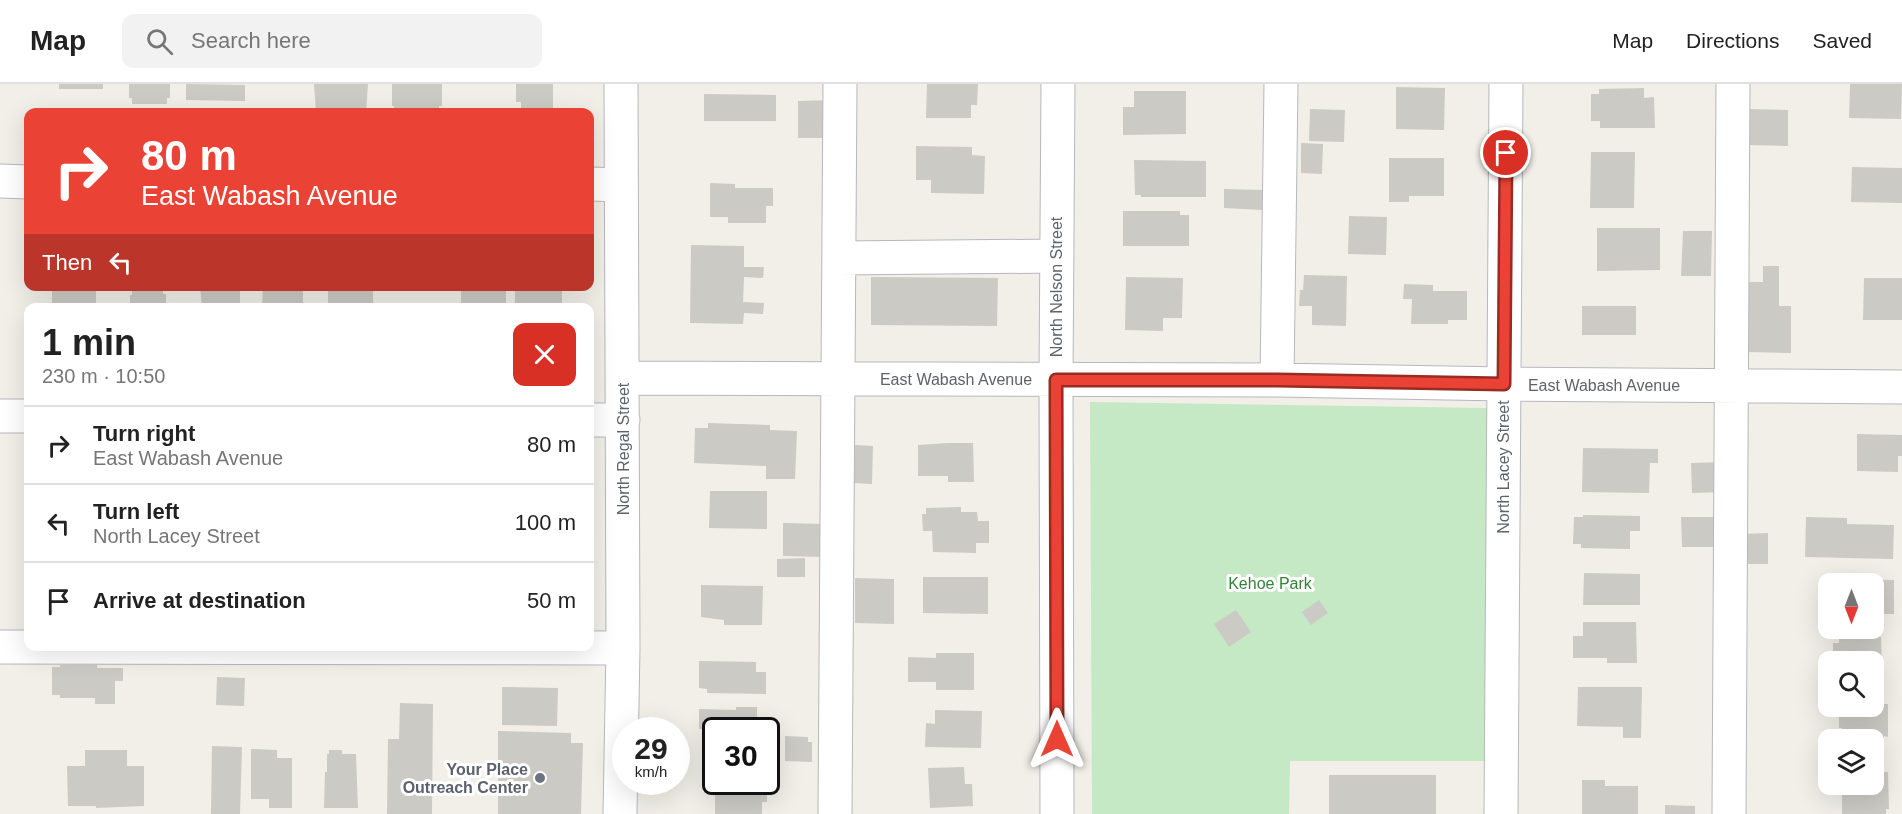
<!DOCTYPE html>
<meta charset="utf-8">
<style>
body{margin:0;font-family:Helvetica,sans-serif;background:#f2f2f2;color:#222;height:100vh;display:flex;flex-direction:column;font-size:22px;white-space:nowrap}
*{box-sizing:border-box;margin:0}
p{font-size:20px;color:#767676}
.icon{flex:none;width:33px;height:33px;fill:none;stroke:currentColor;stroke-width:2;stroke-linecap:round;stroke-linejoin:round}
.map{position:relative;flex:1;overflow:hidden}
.panel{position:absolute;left:24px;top:219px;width:570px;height:348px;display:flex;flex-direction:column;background:#fff;border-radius:12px;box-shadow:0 6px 24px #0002}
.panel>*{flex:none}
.hud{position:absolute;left:24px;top:24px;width:570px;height:183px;border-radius:12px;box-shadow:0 6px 24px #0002;background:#ea4335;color:#fff;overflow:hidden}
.needle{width:39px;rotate:180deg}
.fabs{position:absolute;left:1818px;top:489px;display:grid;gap:12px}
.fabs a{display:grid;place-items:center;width:66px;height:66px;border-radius:12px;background:#fff;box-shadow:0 6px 24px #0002;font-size:30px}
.speed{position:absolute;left:612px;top:633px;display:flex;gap:12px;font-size:30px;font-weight:700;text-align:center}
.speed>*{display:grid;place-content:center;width:78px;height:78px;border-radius:50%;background:#fff;box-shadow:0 6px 24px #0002;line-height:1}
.speed small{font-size:15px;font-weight:400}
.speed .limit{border:3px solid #111;border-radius:9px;background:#fff;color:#111}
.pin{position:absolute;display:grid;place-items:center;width:51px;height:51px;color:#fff;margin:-26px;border:3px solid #fff;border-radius:50%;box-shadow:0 2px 6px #0007}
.me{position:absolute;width:66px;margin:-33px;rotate:0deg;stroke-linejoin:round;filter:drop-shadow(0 0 4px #0008)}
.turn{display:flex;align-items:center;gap:21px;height:126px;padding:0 18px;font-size:27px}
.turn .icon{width:78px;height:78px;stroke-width:2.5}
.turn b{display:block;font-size:42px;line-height:51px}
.then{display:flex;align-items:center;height:57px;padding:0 18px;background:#0003;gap:12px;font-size:22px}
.round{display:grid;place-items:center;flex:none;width:63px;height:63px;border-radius:12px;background:#f2f2f2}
.head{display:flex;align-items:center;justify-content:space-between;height:102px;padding:0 18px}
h1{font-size:36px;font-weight:700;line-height:45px}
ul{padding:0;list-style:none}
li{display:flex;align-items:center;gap:18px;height:78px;padding:0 18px;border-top:2px solid #e0e0e0}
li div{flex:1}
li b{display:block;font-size:22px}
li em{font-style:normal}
header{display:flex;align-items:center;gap:36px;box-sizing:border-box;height:84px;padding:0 30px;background:#fff;border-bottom:2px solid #e0e0e0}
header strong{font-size:28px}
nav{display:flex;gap:33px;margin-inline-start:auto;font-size:21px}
.search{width:420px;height:54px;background:#f2f2f2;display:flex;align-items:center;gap:15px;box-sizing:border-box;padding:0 21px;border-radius:12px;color:#767676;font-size:22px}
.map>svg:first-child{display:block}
.green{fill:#c5e8c5}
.building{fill:#cccac5}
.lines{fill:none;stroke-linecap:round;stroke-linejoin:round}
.minor-casing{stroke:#b5b8bc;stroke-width:35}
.minor{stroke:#fff;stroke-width:33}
.route-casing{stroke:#982c22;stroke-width:15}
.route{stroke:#ea4335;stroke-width:10}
.worship-dot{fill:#6b7280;stroke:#fff;stroke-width:2}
.labels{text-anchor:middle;stroke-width:6;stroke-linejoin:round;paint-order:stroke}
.street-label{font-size:16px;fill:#5f6368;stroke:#fff}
.park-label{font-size:16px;fill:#348238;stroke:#fff}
.worship-label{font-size:16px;font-weight:bold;fill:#5b616d;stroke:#fff;text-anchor:end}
</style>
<header>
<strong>Map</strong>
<div class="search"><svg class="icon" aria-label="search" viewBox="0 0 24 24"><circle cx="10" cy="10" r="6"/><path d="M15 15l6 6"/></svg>Search here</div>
<nav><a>Map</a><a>Directions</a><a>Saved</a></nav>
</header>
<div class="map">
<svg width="1902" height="730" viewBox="0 0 1902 730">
<rect width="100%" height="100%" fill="#f1efe8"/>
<path class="green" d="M1090,318L1487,324L1485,677H1290L1289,730H1092Z"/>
<path class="building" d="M59,0H103V5H59Z
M129,0H170V14H167V20H132V14H129Z
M186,0L245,1V17L186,16Z
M314,0H368L366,28H316Z
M392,0H442V22H439V28H394V22H392Z
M516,0H553V28H521V18H516Z
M927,0H978L977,21H971V34H926Z
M1850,0H1902L1901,35L1849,34Z
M1396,3L1445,4L1444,46L1396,45Z
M1644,4V14L1654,13L1655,44H1600V37H1591V10H1599V5Z
M1134,7H1186V50L1123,51V23H1134Z
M704,10L776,11V37H704Z
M831,16V54H798V17Z
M1310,25L1345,26L1344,58L1309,57Z
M1747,25L1788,26V62L1746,61Z
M1301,59L1323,60L1322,90L1301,89Z
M916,62L972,63V71L985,72L984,110L931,109V96H916Z
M1591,68H1635L1634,124H1590Z
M1389,74H1444V112H1409V118H1389Z
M1134,76L1206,77V113H1141V111H1135Z
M1852,83L1902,84V119L1851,118Z
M710,99L735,100V104H773V122H766V139H728V133H710Z
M1224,105L1263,106L1262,126L1224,124Z
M1123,127H1180V131H1189V162H1123Z
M1349,132L1387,133L1386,171L1348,170Z
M1597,144H1660V186L1597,187Z
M1683,147H1712L1711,192H1681Z
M691,161L744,162V183H764L763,194L744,193L743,218L764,219L763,230L744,229L743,240L690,239Z
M1763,182H1779V222H1791V269L1745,268V198H1763Z
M1304,191L1347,192L1346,242L1312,241V222H1299L1300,206H1303Z
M871,193L998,194L997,242L871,241Z
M1126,193L1183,194L1182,234H1163V247L1125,246Z
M1864,194H1902V236H1863Z
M1404,200L1433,201V207H1467V236H1448V240H1411L1412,215H1403Z
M52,202H96V224H52Z
M200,202H240V224H202Z
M263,202H303V224H262Z
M328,202H373V224H328Z
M461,202H506V224H461Z
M515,202H562V224H515Z
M132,205H163V210H166V224H130V211H132Z
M1582,222H1636V251H1582Z
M708,339L770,341V346L797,347L795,395H766V382L694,379L695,344H708Z
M1857,350L1902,351V372H1898V388L1857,387Z
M948,359H973L974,398H948V392H918V361Z
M855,361L873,362L872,400L854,399Z
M1583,364L1658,365V379H1650L1649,409L1582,408Z
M1726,378V408L1692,409L1691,379Z
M710,407H767V445L709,444Z
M961,423V428H977L978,437H989V459H976V469L933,468L932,447H923L922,430H926V424Z
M1583,431L1640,432V447H1630V465L1581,464V460H1573L1574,433H1583Z
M1681,433H1723L1724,463H1682Z
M1806,433L1847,434V440L1894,441L1893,475L1805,473Z
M783,439L824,440V473L783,472Z
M1768,449V480H1742V450Z
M805,474V493H777V475Z
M1584,489L1640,490V521H1583Z
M923,493H988V530L923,529Z
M855,494L894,495V540L855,539Z
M1830,495L1894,496V530H1874V500H1830Z
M701,501L763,502L762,541H724V536L701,533Z
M1319,516L1328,529L1311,541L1302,528Z
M1236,526L1251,548L1229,563L1214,540Z
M1583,538H1636L1637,579H1607V574H1573V552H1583Z
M1881,553L1882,586H1874V578H1833V559H1839V554Z
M936,569H974V606H936V598H908V573L936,574Z
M699,577L756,578V588H766V610L707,609V605L699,604Z
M60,581H97V584H123V597H115V620H95V614H60V611H52V583H60Z
M217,593L245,594L244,622L216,621Z
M502,603L558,604L557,642L502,641Z
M1578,603H1642L1641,654H1623V643L1577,642Z
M400,619L433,620L432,730H387L388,655H399Z
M1874,620H1888V653L1884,652V673H1874V656H1842V644H1839V622H1874Z
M736,623H757V645L716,646V668H708V649H702V645H699V625L736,626Z
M935,626L982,627L981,664L925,663L926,639L935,640Z
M498,647L571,649V659H583L581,730H498Z
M785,652L808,653V658H812V678L785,677Z
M212,662L242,663L240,730H211Z
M251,665L277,666V674H292V724H269V715H251Z
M85,666H127V682H144V722L96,724V722H68L67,682H85Z
M329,666H342V670H356L358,724H324L325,688H327V670H329Z
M964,683L965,700H972L973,722L930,724L928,684Z
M702,687H716V698H762V709H767V718H762V730H715V709H710V699H702Z
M1874,688H1888L1889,725H1886V730H1842V700H1874Z
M1329,691H1436V730H1329Z
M1582,696H1605V702H1638V730H1582Z
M1665,721L1695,722V730H1665Z"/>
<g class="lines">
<defs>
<path id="minor" d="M0,97L28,98
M590,100L621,101
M839,174L1057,172
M623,294L1277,296L1504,300L1902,303
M1277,296L1281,0
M0,332H28
M590,336H623
M0,563L623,564
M620,730L623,564L621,0
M835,730L840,0
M1057,730L1056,296L1058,0
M1501,730L1506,0
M1729,730L1733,0"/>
</defs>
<use href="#minor" class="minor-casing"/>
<use href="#minor" class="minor"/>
</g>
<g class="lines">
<defs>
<path id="route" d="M1057,655L1056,296H1277L1504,300L1506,69"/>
</defs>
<use href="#route" class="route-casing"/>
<use href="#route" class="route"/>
</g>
<circle class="worship-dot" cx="540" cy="694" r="6"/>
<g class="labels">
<g class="street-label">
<text transform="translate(1056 203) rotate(-90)" y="6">North Nelson Street</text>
<text x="956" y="301">East Wabash Avenue</text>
<text x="1604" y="307">East Wabash Avenue</text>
<text transform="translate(623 365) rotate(-90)" y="6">North Regal Street</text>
<text transform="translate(1503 383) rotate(-90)" y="6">North Lacey Street</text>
</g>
<g class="park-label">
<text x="1270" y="505">Kehoe Park</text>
</g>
<g class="worship-label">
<text x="528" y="691">Your Place<tspan x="528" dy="18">Outreach Center</tspan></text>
</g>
</g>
</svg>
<div class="fabs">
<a><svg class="needle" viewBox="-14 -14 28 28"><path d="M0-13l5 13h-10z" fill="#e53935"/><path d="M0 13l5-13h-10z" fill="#767676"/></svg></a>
<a><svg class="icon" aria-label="search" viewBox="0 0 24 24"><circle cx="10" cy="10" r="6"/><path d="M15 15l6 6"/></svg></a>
<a><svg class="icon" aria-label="layers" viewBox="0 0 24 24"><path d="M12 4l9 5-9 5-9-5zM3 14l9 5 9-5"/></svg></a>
</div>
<div class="speed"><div>29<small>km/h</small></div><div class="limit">30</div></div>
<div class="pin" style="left:1506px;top:69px;background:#d93025"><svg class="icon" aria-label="arrive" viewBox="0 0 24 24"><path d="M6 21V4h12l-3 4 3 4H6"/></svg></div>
<svg class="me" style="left:1057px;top:655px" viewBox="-20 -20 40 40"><path d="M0-17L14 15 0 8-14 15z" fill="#ea4335" stroke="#fff" stroke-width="4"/></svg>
<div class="hud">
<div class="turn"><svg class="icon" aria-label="right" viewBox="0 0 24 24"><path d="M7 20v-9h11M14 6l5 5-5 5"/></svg><div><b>80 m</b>East Wabash Avenue</div></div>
<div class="then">Then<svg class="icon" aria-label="left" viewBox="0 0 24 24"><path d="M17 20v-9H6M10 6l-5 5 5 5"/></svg></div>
</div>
<section class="panel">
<div class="head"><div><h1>1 min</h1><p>230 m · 10:50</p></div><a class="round" style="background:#d93025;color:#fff"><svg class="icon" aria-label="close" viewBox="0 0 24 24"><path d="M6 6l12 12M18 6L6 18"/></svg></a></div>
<ul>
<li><svg class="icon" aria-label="right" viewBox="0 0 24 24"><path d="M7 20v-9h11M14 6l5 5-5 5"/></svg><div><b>Turn right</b><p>East Wabash Avenue</p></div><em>80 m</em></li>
<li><svg class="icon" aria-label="left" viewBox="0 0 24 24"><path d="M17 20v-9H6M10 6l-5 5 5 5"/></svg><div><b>Turn left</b><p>North Lacey Street</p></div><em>100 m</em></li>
<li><svg class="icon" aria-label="arrive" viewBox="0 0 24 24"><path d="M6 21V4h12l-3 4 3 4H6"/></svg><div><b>Arrive at destination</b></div><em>50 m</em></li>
</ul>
</section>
</div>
